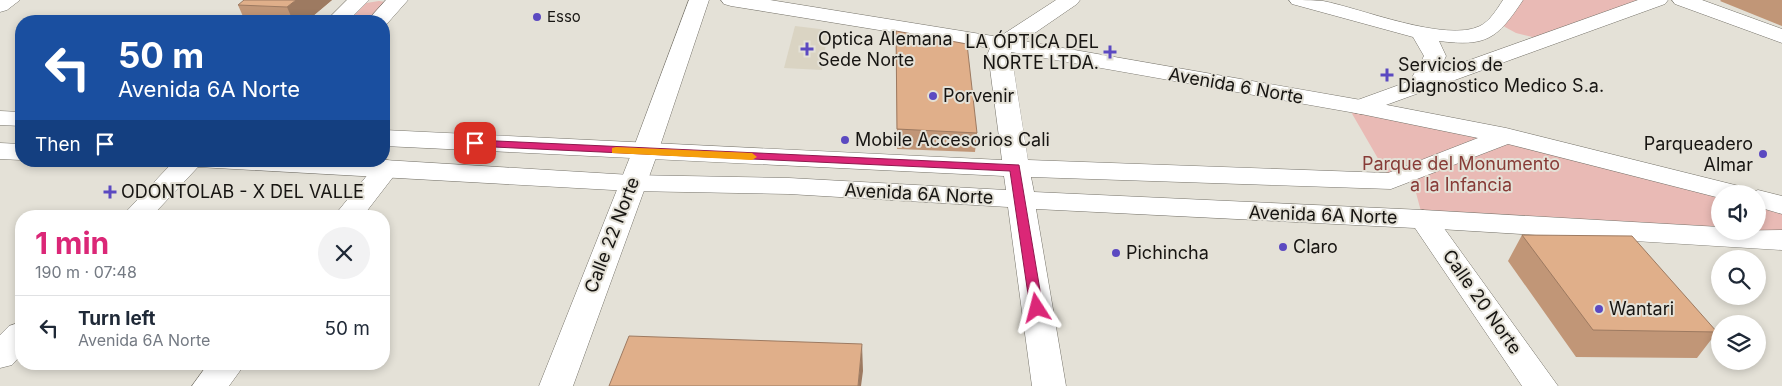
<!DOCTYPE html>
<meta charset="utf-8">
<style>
body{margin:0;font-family:Inter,sans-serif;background:#f2f2f3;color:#1f2937;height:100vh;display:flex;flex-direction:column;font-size:19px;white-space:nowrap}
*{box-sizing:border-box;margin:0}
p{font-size:16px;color:#747a83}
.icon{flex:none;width:28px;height:28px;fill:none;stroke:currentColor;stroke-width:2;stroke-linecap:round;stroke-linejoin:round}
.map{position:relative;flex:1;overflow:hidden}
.drawer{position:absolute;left:15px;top:210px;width:375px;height:160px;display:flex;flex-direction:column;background:#fff;border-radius:20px;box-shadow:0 2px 8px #0003}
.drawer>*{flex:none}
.hud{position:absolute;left:15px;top:15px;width:375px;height:152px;border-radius:20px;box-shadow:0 2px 8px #0003;background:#1a4fa0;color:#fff;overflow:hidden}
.buttons{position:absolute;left:1711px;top:185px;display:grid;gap:10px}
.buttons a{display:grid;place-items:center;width:55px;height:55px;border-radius:50%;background:#fff;box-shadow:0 2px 8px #0003;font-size:25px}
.pin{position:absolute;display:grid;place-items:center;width:42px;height:42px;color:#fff;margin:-21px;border-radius:10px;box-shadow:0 2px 8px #0006}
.me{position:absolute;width:55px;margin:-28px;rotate:351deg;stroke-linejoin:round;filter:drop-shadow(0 0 4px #0008)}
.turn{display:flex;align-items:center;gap:18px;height:105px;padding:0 20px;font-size:22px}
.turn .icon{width:65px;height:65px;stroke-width:2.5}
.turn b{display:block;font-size:35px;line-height:42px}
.then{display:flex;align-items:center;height:48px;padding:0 20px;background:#0003;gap:10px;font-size:19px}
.round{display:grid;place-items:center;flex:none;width:52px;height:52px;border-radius:26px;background:#f2f2f3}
.overview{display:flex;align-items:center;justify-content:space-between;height:85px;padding:0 20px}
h1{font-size:30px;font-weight:700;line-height:38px;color:#db2777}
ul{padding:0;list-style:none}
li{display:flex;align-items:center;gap:15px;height:65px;padding:0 20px;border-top:1px solid #e0e1e3}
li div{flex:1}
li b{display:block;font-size:19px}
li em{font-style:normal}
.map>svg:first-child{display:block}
.built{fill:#dad4c3}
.green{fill:#e9bab5}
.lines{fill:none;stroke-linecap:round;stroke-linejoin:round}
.street-casing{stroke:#76736a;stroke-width:1}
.secondary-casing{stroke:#76736a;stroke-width:1}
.street{fill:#fff;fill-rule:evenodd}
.secondary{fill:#fff;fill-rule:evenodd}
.wall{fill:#c19677}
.shaded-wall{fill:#9d7a61}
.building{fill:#e0af8a;stroke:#9d7a61}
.route{fill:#db2777;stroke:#8e194d}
.slow{fill:#f59e0b}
.poi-dot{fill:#5b49c1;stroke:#e4e1d7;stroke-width:2}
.labels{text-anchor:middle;stroke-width:4;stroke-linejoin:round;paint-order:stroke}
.far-poi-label{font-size:15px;fill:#171512;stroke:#e4e1d7;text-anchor:start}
.poi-label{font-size:18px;fill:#171512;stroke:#e4e1d7;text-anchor:start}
.street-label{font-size:18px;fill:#171512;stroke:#e4e1d7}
.park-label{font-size:18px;fill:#873b37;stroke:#e4e1d7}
</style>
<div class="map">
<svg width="1782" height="386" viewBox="0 0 1782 386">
<rect width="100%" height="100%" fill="#e4e1d7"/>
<path class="built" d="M795,26L828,30L822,70L784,68Z"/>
<path class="green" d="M1513,0H1658L1541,39L1516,33L1505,27L1498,20Z
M379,1L385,2L388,8L375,21H341L360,4Z
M1347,105L1720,194V231H1758V199L1782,205V240L1423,219L1411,174L1391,181Z"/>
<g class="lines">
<defs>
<path id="street" d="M0,0H20L7,10L0,12Z
M689,0H709L658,152L573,386H539L632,152Z
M1289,0C1300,0 1313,0 1323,1C1360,8 1446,43 1480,26C1490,21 1497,9 1503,0H1523C1497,39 1487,47 1439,41L1446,56L1439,71L1638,0H1668L1665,4L1361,114L1352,112L1349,107L1352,102L1410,81L1424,56L1413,37L1292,4Z
M1672,0H1702L1782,29V43L1675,4Z
M387,160L396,162L400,168L363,216H334L378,162Z
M1423,210L1720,227V231L1782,230V250L1423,228L1413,225L1409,219L1413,213Z
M208,364H245L229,386H192Z"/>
<path id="secondary" d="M347,0H369L348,21H326Z
M386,0H408L385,26L384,21H367Z
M721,0H770L999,37L1056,0H1080L1077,4L1023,41L1361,100L1506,128L1747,188L1750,193L1758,190L1782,196V214L1758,207V194H1720V198L1508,144L1391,189L1031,177L1034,192L1423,210L1433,213L1558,386H1522L1415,228L1036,209L1066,386H1032L1008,207L789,194L631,191L198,167L152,216H122L174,161L384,160L631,175L789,178L1006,190L1004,176L384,146V130L1002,160L988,53L990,48L731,6L724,4ZM1011,52L1361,114L1478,138L1388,173L1028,160Z
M0,111L21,112V126L0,125Z
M0,143L21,144V160L0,159Z
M21,322V355L12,365L0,368V335L9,326Z"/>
</defs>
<use href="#street" class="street-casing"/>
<use href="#secondary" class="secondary-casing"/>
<use href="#street" class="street"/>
<use href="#secondary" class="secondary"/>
</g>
<path class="wall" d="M332,0L307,21H245L238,5Z
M1721,0H1782V26L1720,1Z
M896,31L977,133L975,152L897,149Z
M1522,235L1717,332L1697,358L1576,357L1508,261Z"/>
<path class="shaded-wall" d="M296,0H332L307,21H293L287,7Z
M862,344L863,371L861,386H858Z"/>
<path class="building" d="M244,0H296L287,7L238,5Z
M896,31L967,44L977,133L897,129Z
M1522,235L1632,236L1717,332L1593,330Z
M629,336L862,344L858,386H609Z"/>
<path class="route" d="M475,140L1019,165L1043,308L1037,313L1030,308L1010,171L472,146L470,143Z"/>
<path class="slow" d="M616,147L752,153L757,157L752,160L612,153V148Z"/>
<g class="poi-dot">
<circle cx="537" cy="17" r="5"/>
<path d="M804.5 41.5h5v5h5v5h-5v5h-5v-5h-5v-5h5z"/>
<path d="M1107.5 44.5h5v5h5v5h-5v5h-5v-5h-5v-5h5z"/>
<path d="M1384.5 67.5h5v5h5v5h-5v5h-5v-5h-5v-5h5z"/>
<circle cx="933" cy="96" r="5"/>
<circle cx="845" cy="140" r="5"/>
<circle cx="1763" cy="154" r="5"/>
<path d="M107.5 184.5h5v5h5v5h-5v5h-5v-5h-5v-5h5z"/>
<circle cx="1283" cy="247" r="5"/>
<circle cx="1116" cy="253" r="5"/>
<circle cx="1599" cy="309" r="5"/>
</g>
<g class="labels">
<g class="far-poi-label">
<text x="547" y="22">Esso</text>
</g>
<g class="poi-label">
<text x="818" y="45">Optica Alemana<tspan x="818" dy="21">Sede Norte</tspan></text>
<text x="1099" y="48" text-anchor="end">LA ÓPTICA DEL<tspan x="1099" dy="21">NORTE LTDA.</tspan></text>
<text x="1398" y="71">Servicios de<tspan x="1398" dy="21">Diagnostico Medico S.a.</tspan></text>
<text x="943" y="102">Porvenir</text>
<text x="855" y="146">Mobile Accesorios Cali</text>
<text x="1753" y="150" text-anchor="end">Parqueadero<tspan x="1753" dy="21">Almar</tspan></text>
<text x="121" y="198">ODONTOLAB - X DEL VALLE</text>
<text x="1293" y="253">Claro</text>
<text x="1126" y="259">Pichincha</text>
<text x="1609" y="315">Wantari</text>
</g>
<g class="street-label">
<text transform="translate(1236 86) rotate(10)" y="6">Avenida 6 Norte</text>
<text transform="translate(919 194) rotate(3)" y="6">Avenida 6A Norte</text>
<text transform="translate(1323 215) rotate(2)" y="6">Avenida 6A Norte</text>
<text transform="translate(612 235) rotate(-69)" y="6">Calle 22 Norte</text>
<text transform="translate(1482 302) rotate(55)" y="6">Calle 20 Norte</text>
</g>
<g class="park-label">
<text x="1461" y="170">Parque del Monumento<tspan x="1461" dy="21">a la Infancia</tspan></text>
</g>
</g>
</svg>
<div class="buttons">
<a><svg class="icon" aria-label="sound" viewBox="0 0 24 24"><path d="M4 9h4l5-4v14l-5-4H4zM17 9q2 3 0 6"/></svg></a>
<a><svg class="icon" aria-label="search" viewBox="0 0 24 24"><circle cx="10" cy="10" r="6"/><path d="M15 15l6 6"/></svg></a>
<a><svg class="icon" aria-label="layers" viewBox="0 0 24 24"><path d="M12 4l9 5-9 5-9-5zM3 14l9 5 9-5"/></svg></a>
</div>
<div class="pin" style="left:475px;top:143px;background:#d93025"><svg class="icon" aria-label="arrive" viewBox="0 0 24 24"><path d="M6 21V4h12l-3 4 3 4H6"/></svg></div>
<svg class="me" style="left:1037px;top:308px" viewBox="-20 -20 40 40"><path d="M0-17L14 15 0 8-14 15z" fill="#db2777" stroke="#fff" stroke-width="4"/></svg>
<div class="hud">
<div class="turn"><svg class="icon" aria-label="left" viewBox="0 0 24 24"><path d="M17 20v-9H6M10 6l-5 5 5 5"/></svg><div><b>50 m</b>Avenida 6A Norte</div></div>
<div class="then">Then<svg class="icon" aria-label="arrive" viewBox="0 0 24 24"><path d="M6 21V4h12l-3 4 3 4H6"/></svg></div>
</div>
<section class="drawer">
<div class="overview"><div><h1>1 min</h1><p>190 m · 07:48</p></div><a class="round"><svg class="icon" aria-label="close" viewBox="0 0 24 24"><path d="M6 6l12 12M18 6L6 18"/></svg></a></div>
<ul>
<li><svg class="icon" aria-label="left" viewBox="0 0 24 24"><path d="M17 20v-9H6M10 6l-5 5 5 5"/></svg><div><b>Turn left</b><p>Avenida 6A Norte</p></div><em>50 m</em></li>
</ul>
</section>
</div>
